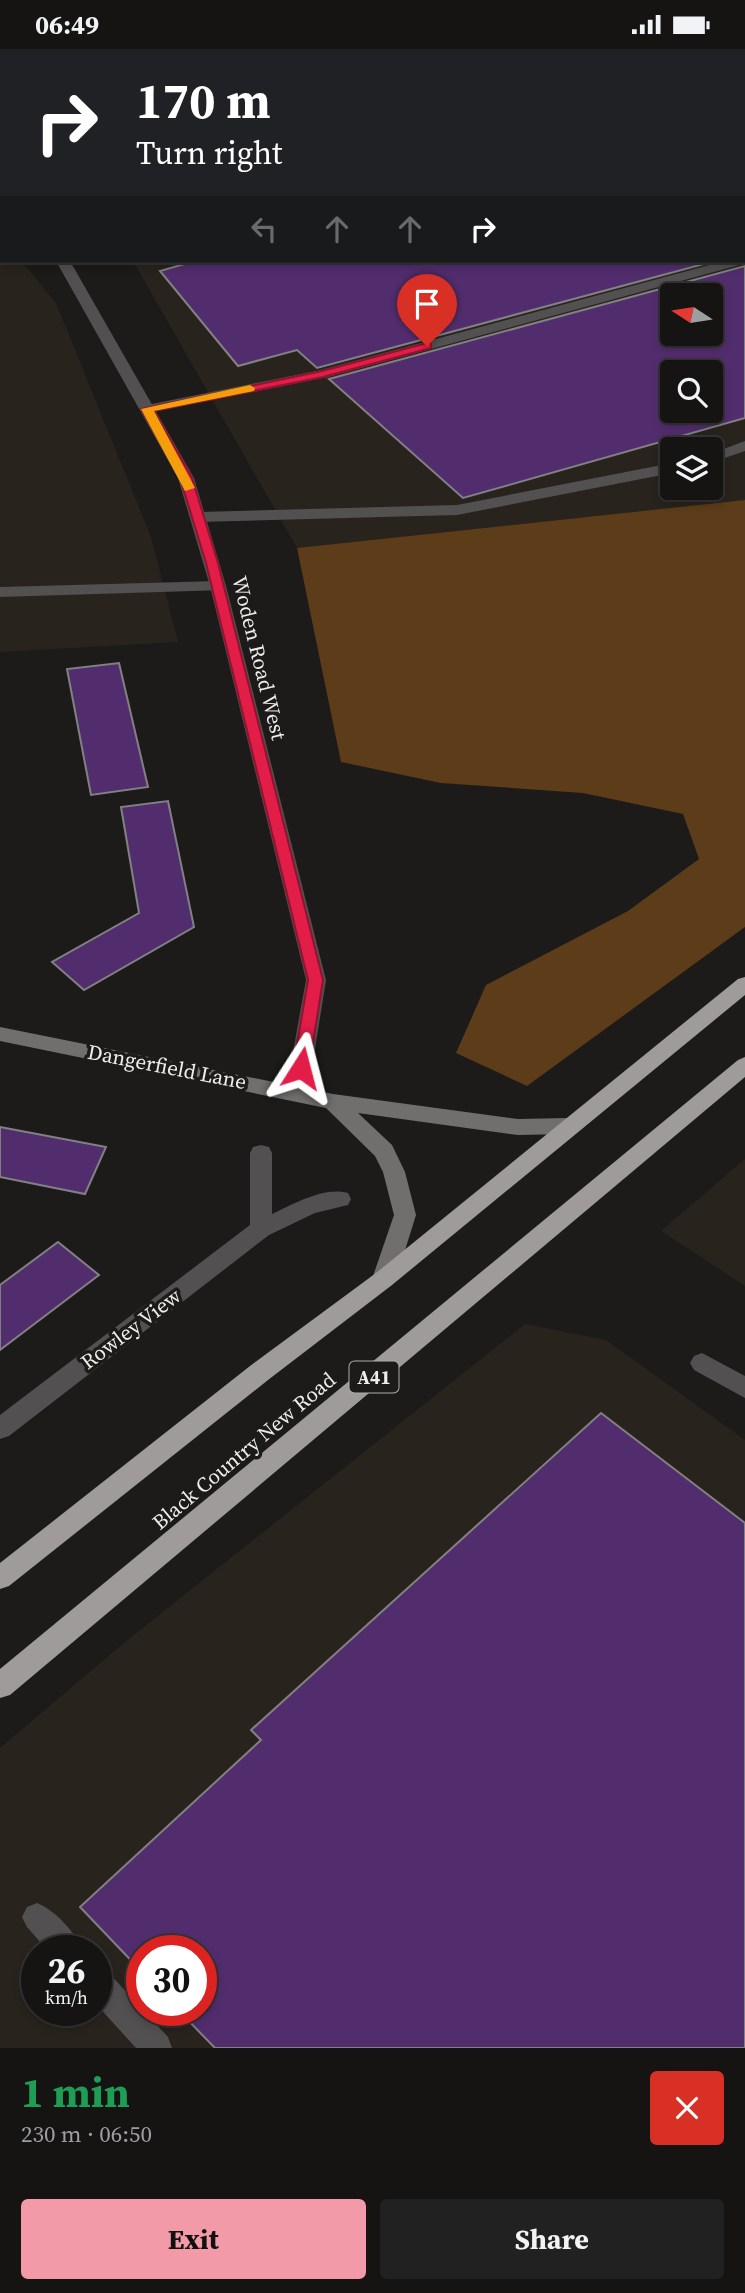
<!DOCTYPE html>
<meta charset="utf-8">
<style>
body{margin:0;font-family:"Source Serif 4",serif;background:#222121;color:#f1f3f6;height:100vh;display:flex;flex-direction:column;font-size:26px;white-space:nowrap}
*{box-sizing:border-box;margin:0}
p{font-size:23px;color:#9d9ea0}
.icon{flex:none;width:38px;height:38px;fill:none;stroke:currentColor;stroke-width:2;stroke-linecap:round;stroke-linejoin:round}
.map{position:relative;height:1999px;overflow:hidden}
.drawer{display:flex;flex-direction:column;background:#151413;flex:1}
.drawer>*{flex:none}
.top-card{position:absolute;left:0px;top:0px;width:746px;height:214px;box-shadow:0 4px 10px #0003,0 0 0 2px #343333;background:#202124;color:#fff;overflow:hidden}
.needle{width:46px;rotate:282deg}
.fabs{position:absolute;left:660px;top:234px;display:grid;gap:14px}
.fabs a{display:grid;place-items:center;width:63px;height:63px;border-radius:7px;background:#151413;box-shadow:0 4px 10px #0003,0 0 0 2px #343333;font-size:35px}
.speed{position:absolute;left:21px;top:1886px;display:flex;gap:14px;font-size:35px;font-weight:700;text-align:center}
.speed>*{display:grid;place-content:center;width:91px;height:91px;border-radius:50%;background:#151413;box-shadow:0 4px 10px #0003,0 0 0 2px #343333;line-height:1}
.speed small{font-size:18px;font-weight:400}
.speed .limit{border:10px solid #d22;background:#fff;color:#111}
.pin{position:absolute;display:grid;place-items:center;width:60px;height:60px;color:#fff;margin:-72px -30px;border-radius:50% 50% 50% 0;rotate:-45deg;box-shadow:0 0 7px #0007}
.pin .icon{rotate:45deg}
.me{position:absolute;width:77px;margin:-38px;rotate:9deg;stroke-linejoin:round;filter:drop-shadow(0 0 5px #0008)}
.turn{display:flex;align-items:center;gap:24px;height:147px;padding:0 21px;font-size:32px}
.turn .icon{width:91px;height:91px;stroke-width:2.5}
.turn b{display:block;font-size:49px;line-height:60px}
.lanes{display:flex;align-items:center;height:66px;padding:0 21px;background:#0003;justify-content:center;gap:35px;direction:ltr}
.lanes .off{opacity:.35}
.round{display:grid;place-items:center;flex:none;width:74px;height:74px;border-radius:7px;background:#222121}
.summary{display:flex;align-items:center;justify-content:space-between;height:119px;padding:0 21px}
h1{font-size:42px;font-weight:700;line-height:52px;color:#1e9e55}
.action{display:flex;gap:14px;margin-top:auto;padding:14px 21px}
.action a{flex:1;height:80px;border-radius:7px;background:#f39aa8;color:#111;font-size:28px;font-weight:700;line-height:80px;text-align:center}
.action a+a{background:#222121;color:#f1f3f6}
.status{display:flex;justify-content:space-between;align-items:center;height:49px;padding:0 35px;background:#151413;direction:ltr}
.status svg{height:19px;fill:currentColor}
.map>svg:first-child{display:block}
.built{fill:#29231d;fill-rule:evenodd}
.forest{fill:#5c3c19}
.building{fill:#522d6e;stroke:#818082;stroke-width:2;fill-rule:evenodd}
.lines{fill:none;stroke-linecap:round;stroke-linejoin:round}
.lane{fill:#525050;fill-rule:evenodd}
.street{fill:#525050;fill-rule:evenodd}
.secondary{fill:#716f6e;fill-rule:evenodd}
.highway{fill:#9e9b9a;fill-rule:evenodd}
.route{fill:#e11d48;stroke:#92132f;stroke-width:2}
.slow{fill:#f59e0b}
.labels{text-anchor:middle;stroke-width:7;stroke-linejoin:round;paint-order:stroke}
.shield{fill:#1c1b19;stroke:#afaead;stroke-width:2}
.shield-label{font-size:19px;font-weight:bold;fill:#eeedec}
.street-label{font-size:21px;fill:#eeedec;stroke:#1c1b19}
</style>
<div class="status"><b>06:49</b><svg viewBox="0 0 49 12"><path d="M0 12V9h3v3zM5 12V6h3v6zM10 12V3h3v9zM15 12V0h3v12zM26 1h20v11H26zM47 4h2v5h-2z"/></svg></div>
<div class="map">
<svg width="745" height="1999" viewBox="0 0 745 1999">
<rect width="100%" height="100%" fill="#1c1b19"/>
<path class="built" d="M0,0H745V451L297,499L133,212H744V2H2V85ZM672,247H710V285H672ZM672,324H710V362H672ZM672,401H710V439H672Z
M0,186L2,212H21L56,254L151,488L178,593L0,603Z
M745,1110V1237L661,1182Z
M525,1275L606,1291L745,1391V1999H0V1699L125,1593ZM37,1902H96V1962H37ZM142,1902H201V1962H142Z"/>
<path class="forest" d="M745,451V878L527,1037L456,1004L486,936L628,862L699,810L683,765L583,744L441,734L341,713L297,499Z"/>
<path class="building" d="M195,212H715L317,319L297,301L238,317L160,222Z
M745,217V369L463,449L329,330ZM672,247H710V285H672ZM672,324H710V362H672Z
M119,614L148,738L91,746L67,620Z
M168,752L194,878L84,941L52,913L139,864L121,758Z
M0,1078L106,1098L85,1145L0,1128Z
M58,1193L99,1226L0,1301V1236Z
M601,1364L745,1474V1999H215L179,1962H201V1902H142V1923L80,1858L261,1691L251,1681Z"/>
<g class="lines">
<path class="lane" d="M744,211L745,212L743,215L328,328L147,364L140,360L147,356L321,321L724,212Z
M745,392V402L710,414V405Z
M672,414V424L457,466L198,473L190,468L198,463L457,456Z
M218,532L226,537L224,541L0,548V538Z
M37,1854C55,1861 76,1884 83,1902H48L27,1878L22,1868L27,1858Z
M96,1918L107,1922L168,1988L172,1999H136L96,1955Z"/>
<path class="street" d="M0,128L2,129V138L0,137Z
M56,212H70L194,429L226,537L326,931L312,1019L299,1048H283L280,1043L290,1019L306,931L210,537L178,429Z
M261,1096L269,1098L272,1104V1165C293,1155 325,1137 348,1144L351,1150L348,1156L315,1164L269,1186L9,1387L0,1390V1366L250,1176V1104L253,1098Z
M702,1304L745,1327V1349L694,1321L690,1314L694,1307Z"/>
<path class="secondary" d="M0,978L333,1045L518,1070L568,1069L576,1071L579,1077L576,1083L568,1085L518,1086L358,1064L392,1096L405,1123L416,1166L396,1230L392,1236L384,1239L376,1236L372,1230L394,1166L383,1123L375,1107L326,1059L0,992Z"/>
<path class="highway" d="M745,928V946L392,1236L268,1331L9,1537L0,1540V1514L250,1317L376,1224L738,930Z
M745,1008V1028L10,1646L0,1649V1620L738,1011Z"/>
</g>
<path class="route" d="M427,294H431V299L323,328L154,362L192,429L218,514L323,931L309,1019L301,1025L293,1019L308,931L206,514L180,429L141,360L322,322Z"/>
<path class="slow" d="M250,336L255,339L254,342L154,362L195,439L185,442L141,360Z"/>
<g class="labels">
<rect class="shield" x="349.5" y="1312.5" width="49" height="31" rx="5"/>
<g class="shield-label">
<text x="374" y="1335">A41</text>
</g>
<g class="street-label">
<text transform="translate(259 609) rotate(76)" y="7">Woden Road West</text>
<text transform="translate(167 1018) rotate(11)" y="7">Dangerfield Lane</text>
<text transform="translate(131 1280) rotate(-37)" y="7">Rowley View</text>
<text transform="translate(244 1402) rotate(-40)" y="7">Black Country New Road</text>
</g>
</g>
</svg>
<div class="fabs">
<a><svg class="needle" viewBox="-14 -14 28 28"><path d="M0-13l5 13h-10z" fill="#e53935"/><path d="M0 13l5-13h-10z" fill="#9d9ea0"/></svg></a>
<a><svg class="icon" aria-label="search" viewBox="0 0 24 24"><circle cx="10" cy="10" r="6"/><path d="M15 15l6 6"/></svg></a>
<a><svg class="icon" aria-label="layers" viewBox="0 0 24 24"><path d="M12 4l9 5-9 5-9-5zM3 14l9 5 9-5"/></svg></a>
</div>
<div class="speed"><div>26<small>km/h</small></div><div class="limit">30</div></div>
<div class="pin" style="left:427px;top:297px;background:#d93025"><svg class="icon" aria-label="arrive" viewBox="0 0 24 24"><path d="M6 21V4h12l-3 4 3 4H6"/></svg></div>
<svg class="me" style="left:301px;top:1019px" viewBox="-20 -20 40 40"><path d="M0-17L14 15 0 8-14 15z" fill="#e11d48" stroke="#fff" stroke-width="4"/></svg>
<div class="top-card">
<div class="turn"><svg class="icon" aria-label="right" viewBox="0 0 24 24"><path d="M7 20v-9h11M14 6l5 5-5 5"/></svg><div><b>170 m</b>Turn right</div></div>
<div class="lanes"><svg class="icon off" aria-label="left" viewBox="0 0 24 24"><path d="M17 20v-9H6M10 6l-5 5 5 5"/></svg><svg class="icon off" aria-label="ahead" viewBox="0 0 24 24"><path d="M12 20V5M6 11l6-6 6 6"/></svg><svg class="icon off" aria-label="ahead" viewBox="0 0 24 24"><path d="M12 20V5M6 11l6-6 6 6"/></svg><svg class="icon" aria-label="right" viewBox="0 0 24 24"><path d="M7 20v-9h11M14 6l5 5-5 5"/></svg></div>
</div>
</div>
<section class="drawer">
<div class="summary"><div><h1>1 min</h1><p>230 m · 06:50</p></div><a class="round" style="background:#d93025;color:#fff"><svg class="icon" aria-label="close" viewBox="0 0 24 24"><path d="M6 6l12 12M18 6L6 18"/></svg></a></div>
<div class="action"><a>Exit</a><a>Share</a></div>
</section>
